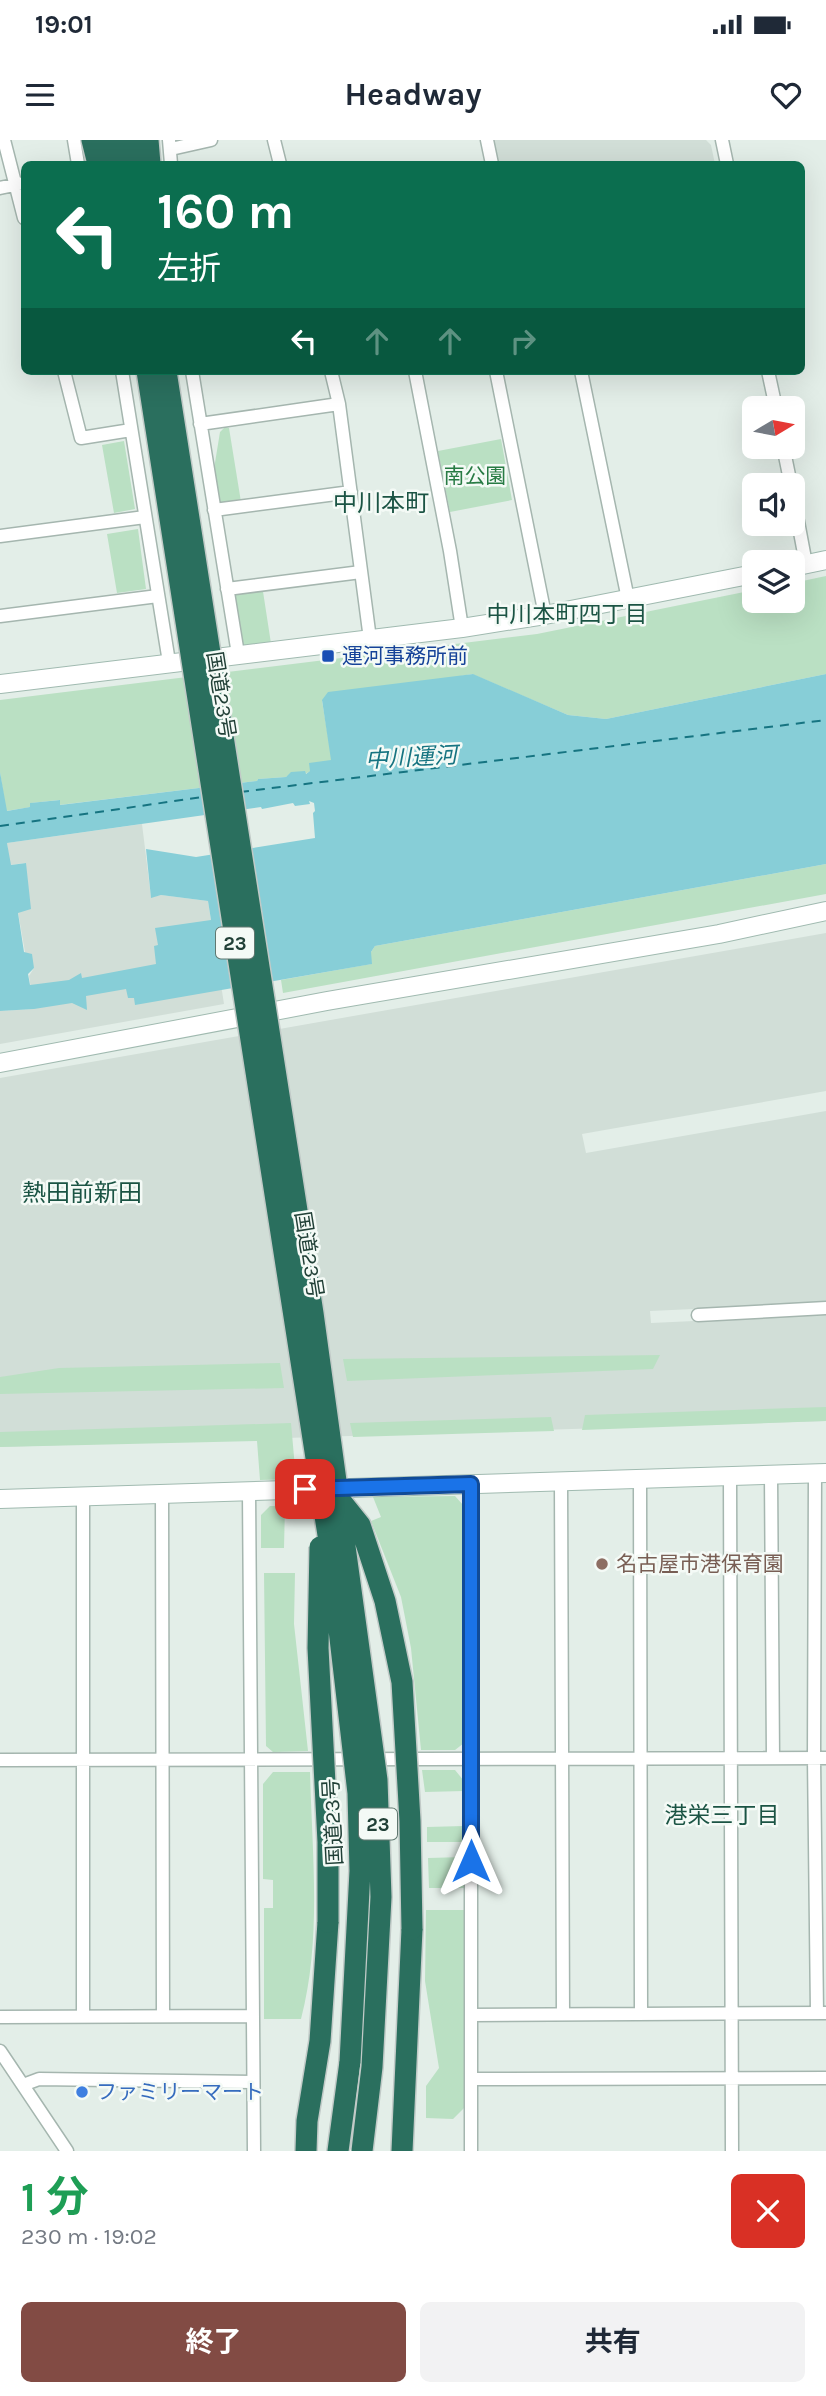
<!DOCTYPE html>
<html lang="ja">
<meta charset="utf-8">
<style>
body{margin:0;font-family:Karla,"Noto Sans JP",sans-serif;background:#f2f2f3;color:#1f2937;height:100vh;display:flex;flex-direction:column;font-size:26px;white-space:nowrap}
*{box-sizing:border-box;margin:0}
p{font-size:23px;color:#747a83}
.icon{flex:none;width:38px;height:38px;fill:none;stroke:currentColor;stroke-width:2;stroke-linecap:round;stroke-linejoin:round}
.map{position:relative;height:2011px;overflow:hidden}
.sheet{display:flex;flex-direction:column;background:#fff;flex:1}
.sheet>*{flex:none}
.hud{position:absolute;left:21px;top:21px;width:784px;height:214px;border-radius:10px;box-shadow:0 7px 28px #0002;background:#0b6e4f;color:#fff;overflow:hidden}
.needle{width:46px;rotate:80deg}
.fabs{position:absolute;left:742px;top:256px;display:grid;gap:14px}
.fabs a{display:grid;place-items:center;width:63px;height:63px;border-radius:10px;background:#fff;box-shadow:0 7px 28px #0002;font-size:35px}
.pin{position:absolute;display:grid;place-items:center;width:60px;height:60px;color:#fff;margin:-30px;border-radius:14px;box-shadow:0 4px 10px #0006}
.me{position:absolute;width:77px;margin:-38px;rotate:0deg;stroke-linejoin:round;filter:drop-shadow(0 0 5px #0008)}
.turn{display:flex;align-items:center;gap:24px;height:147px;padding:0 21px;font-size:32px}
.turn .icon{width:91px;height:91px;stroke-width:2.5}
.turn b{display:block;font-size:49px;line-height:60px}
.lanes{display:flex;align-items:center;height:66px;padding:0 21px;background:#0003;justify-content:center;gap:35px;direction:ltr}
.lanes .off{opacity:.35}
.round{display:grid;place-items:center;flex:none;width:74px;height:74px;border-radius:10px;background:#f2f2f3}
.summary{display:flex;align-items:center;justify-content:space-between;height:119px;padding:0 21px}
h1{font-size:42px;font-weight:700;line-height:52px;color:#1e9e55}
.button{display:flex;gap:14px;margin-top:auto;padding:14px 21px}
.button a{flex:1;height:80px;border-radius:10px;background:#824b44;color:#fff;font-size:28px;font-weight:700;line-height:80px;text-align:center}
.button a+a{background:#f2f2f3;color:#1f2937}
.status{display:flex;justify-content:space-between;align-items:center;height:49px;padding:0 35px;background:#fff;direction:ltr}
.status svg{height:19px;fill:currentColor}
header{display:flex;justify-content:space-between;align-items:center;height:91px;padding:0 21px;background:#fff;font-size:32px;font-weight:700}
.map>svg:first-child{display:block}
.built{fill:#d1ded7}
.green{fill:#bae0c3}
.water{fill:#87ced7;fill-rule:evenodd}
.lines{fill:none;stroke-linecap:round;stroke-linejoin:round}
.ferry{stroke:#167481;stroke-width:2;stroke-dasharray:9 7;stroke-linecap:butt}
.street-casing{stroke:#a5b6af;stroke-width:15}
.secondary-casing{stroke:#a0bab0;stroke-width:20}
.highway-casing{stroke:#c1cac7;stroke-width:24}
.street{stroke:#fff;stroke-width:12}
.secondary{stroke:#fff;stroke-width:18}
.highway{stroke:#2a6f5e;stroke-width:21}
.highway-bridge-casing{stroke:#c1cac7;stroke-width:24;stroke-linecap:butt}
.highway-bridge{stroke:#2a6f5e;stroke-width:21}
.route-casing{stroke:#114b97;stroke-width:18}
.route{stroke:#1a73e8;stroke-width:12}
.transit-dot{fill:#1a4fb4;stroke:#f4faf6;stroke-width:2.5}
.education-dot{fill:#8d6e63;stroke:#f4faf6;stroke-width:2.5}
.shop-dot{fill:#3f7fe0;stroke:#f4faf6;stroke-width:2.5}
.labels{text-anchor:middle;stroke-width:5;stroke-linejoin:round;paint-order:stroke}
.shield{fill:#f4faf6;stroke:#607870;stroke-width:2}
.shield-label{font-size:19px;font-weight:bold;fill:#214037}
.park-label{font-size:21px;fill:#287b44;stroke:#f4faf6}
.transit-label{font-size:21px;fill:#164399;stroke:#f4faf6;text-anchor:start}
.street-label{font-size:21px;fill:#214037;stroke:#f4faf6}
.education-label{font-size:21px;fill:#785e54;stroke:#f4faf6;text-anchor:start}
.shop-label{font-size:21px;fill:#366cbe;stroke:#f4faf6;text-anchor:start}
.neighbourhood-label{font-size:23px;fill:#1b5444;stroke:#f4faf6}
.water-label{font-size:23px;font-style:italic;fill:#167481;stroke:#f4faf6}
.quarter-label{font-size:24px;fill:#1b5444;stroke:#f4faf6}
</style>
<div class="status"><b>19:01</b><svg viewBox="0 0 49 12"><path d="M0 12V9h3v3zM5 12V6h3v6zM10 12V3h3v9zM15 12V0h3v12zM26 1h20v11H26zM47 4h2v5h-2z"/></svg></div>
<header><svg class="icon" aria-label="menu" viewBox="0 0 24 24"><path d="M4 6h16M4 12h16M4 18h16"/></svg>Headway<svg class="icon" aria-label="heart" viewBox="0 0 24 24"><path d="M12 20l-8-8c-3-5 5-10 8-4 3-6 11-1 8 4z"/></svg></header>
<div class="map">
<svg width="826" height="2011" viewBox="0 0 826 2011">
<rect width="100%" height="100%" fill="#e3eee8"/>
<path class="built" d="M493,0H706L711,5L715,24H498Z
M142,684L151,757L161,755L208,761L224,864L0,904V871L34,869L29,836L34,828L25,812L18,772L25,723L10,725L7,703Z
M826,793V951L582,994L586,1013L826,971V1163L650,1171L651,1183L826,1175V1281L0,1307V938Z"/>
<path class="green" d="M225,287L229,288L241,362L216,365L212,341L220,292Z
M501,299L512,360L450,372L438,311Z
M124,301L135,369L114,373L102,305Z
M138,389L146,449L117,453L107,394Z
M826,436V534L606,579L568,575L472,534L322,561L332,620L305,634H291L286,637L258,639L257,641L59,665V660L31,663V667L6,671L0,632V560L537,494L754,450V460H793V443Z
M262,445L272,510L238,514L227,449Z
M826,724V754L283,853L281,840L371,824V812L375,806Z
M660,1215L653,1229L347,1241L343,1219Z
M280,1223L284,1248L0,1254V1237L59,1228Z
M826,1267V1281L582,1290L585,1275Z
M551,1277L554,1291L353,1297L350,1283Z
M291,1283L296,1339L260,1340L257,1301L0,1307V1292Z
M455,1356L463,1365L464,1603L455,1610H421L411,1508L401,1457L371,1381L381,1377L373,1357Z
M270,1366H285L284,1408H261V1375Z
M264,1433H295L294,1484L308,1611L273,1612L266,1606Z
M422,1630H455L464,1641V1651L425,1652Z
M273,1632H310C312,1713 322,1799 301,1879H264V1768H273V1740L263,1739V1644Z
M464,1686V1702H427V1687Z
M464,1717V1748H429L428,1718Z
M426,1770H465V1967L453,1979L426,1978V1946L439,1928L425,1841Z"/>
<path class="water" d="M473,534L568,575L606,579L826,534V724L375,806L371,812L372,824L135,865L134,858H128L126,849L86,856L87,870L72,863L34,869L0,871V632L7,671L30,667V663L60,660V665L257,641L258,639L286,637L291,632L305,631L306,634L310,631L309,623L331,620L322,560L328,552ZM309,661L314,663L315,671L313,673L315,698L196,717L146,709L151,758L161,755L208,761L211,780L155,788L158,805L154,806L156,824L82,838L81,833L69,840L30,845L28,834L34,828L32,814L24,812L18,773L31,769L26,723L11,725L7,703L261,667L262,669L293,663L295,666L310,664Z"/>
<g class="lines">
<path class="ferry" d="M240,652L826,580
M0,686L203,657"/>
<defs>
<path id="street" d="M4,0L24,78
M74,0L78,24
M169,0L171,24
M274,0L280,24
M487,0L492,24
M722,0L727,24
M171,9L211,0
M0,48L24,43
M64,231L81,298L131,290
M122,231L169,522
M192,231L238,514
M331,231L339,264L370,499
M415,231L450,411L462,488
M496,231L545,475
M581,231L628,459
M768,231L776,268
M200,284L339,264
M783,306L791,345
M793,355L806,424
M214,370L351,352
M0,396L145,377
M227,449L361,432
M0,476L158,456
M698,1175L826,1168
M815,1333L814,1618L817,1873
M771,1335L773,1618
M730,1336L732,2011
M640,1339L641,1874
M561,1341L563,1874
M471,1344V2011
M249,1351L254,2011
M162,1353L163,1876
M83,1356V1876
M0,1620L826,1618
M471,1875L826,1873
M0,1877L253,1876
M0,1911L67,2011
M471,1939L826,1938
M23,1945L39,1939L253,1942"/>
<path id="secondary" d="M793,427L826,420
M0,544L462,488L545,475L754,434
M0,923L327,861L719,794L826,771
M0,1359L826,1333"/>
<path id="highway" d="M92,0L98,24
M111,0L115,24
M130,0L134,24
M148,0L150,24
M306,2011L307,1981L320,1901L328,1782
M338,2011L350,1922
M402,2011L412,1789"/>
</defs>
<use href="#street" class="street-casing"/>
<use href="#secondary" class="secondary-casing"/>
<use href="#highway" class="highway-casing"/>
<use href="#street" class="street"/>
<use href="#secondary" class="secondary"/>
<use href="#highway" class="highway"/>
<defs>
<path id="highway-bridge" d="M147,231L328,1395L358,1653L360,1731L350,1922
M166,231L313,1173L377,1640L381,1757L372,1927L362,2011
M340,1360L360,1385L385,1461L402,1542L410,1681L412,1789
M320,1407L318,1508L328,1702V1782"/>
</defs>
<use href="#highway-bridge" class="highway-bridge-casing"/>
<use href="#highway-bridge" class="highway-bridge"/>
</g>
<g class="lines">
<defs>
<path id="route" d="M305,1349L471,1344V1721"/>
</defs>
<use href="#route" class="route-casing"/>
<use href="#route" class="route"/>
</g>
<rect class="transit-dot" x="321" y="509" width="14" height="14" rx="3.5"/>
<circle class="education-dot" cx="602" cy="1424" r="7"/>
<circle class="shop-dot" cx="82" cy="1952" r="7"/>
<g class="labels">
<g class="shield">
<rect x="216" y="787.5" width="38" height="31" rx="5"/>
<rect x="359" y="1668.5" width="38" height="31" rx="5"/>
</g>
<g class="shield-label">
<text x="235" y="810">23</text>
<text x="378" y="1691">23</text>
</g>
<g class="park-label">
<text x="475" y="343">南公園</text>
</g>
<g class="transit-label">
<text x="342" y="523">運河事務所前</text>
</g>
<g class="street-label">
<text transform="translate(221 555) rotate(81)" y="7">国道23号</text>
<text transform="translate(309 1115) rotate(81)" y="7">国道23号</text>
<text transform="translate(333 1682) rotate(-93)" y="7">国道23号</text>
</g>
<g class="education-label">
<text x="616" y="1431">名古屋市港保育園</text>
</g>
<g class="shop-label">
<text x="96" y="1959">ファミリーマート</text>
</g>
<g class="neighbourhood-label">
<text x="567" y="482">中川本町四丁目</text>
<text x="722" y="1683">港栄三丁目</text>
</g>
<g class="water-label">
<text transform="translate(411 617) rotate(-3)" y="8">中川運河</text>
</g>
<g class="quarter-label">
<text x="381" y="371">中川本町</text>
<text x="82" y="1061">熱田前新田</text>
</g>
</g>
</svg>
<div class="fabs">
<a><svg class="needle" viewBox="-14 -14 28 28"><path d="M0-13l5 13h-10z" fill="#e53935"/><path d="M0 13l5-13h-10z" fill="#747a83"/></svg></a>
<a><svg class="icon" aria-label="sound" viewBox="0 0 24 24"><path d="M4 9h4l5-4v14l-5-4H4zM17 9q2 3 0 6"/></svg></a>
<a><svg class="icon" aria-label="layers" viewBox="0 0 24 24"><path d="M12 4l9 5-9 5-9-5zM3 14l9 5 9-5"/></svg></a>
</div>
<div class="pin" style="left:305px;top:1349px;background:#d93025"><svg class="icon" aria-label="arrive" viewBox="0 0 24 24"><path d="M6 21V4h12l-3 4 3 4H6"/></svg></div>
<svg class="me" style="left:471px;top:1721px" viewBox="-20 -20 40 40"><path d="M0-17L14 15 0 8-14 15z" fill="#1a73e8" stroke="#fff" stroke-width="4"/></svg>
<div class="hud">
<div class="turn"><svg class="icon" aria-label="left" viewBox="0 0 24 24"><path d="M17 20v-9H6M10 6l-5 5 5 5"/></svg><div><b>160 m</b>左折</div></div>
<div class="lanes"><svg class="icon" aria-label="left" viewBox="0 0 24 24"><path d="M17 20v-9H6M10 6l-5 5 5 5"/></svg><svg class="icon off" aria-label="ahead" viewBox="0 0 24 24"><path d="M12 20V5M6 11l6-6 6 6"/></svg><svg class="icon off" aria-label="ahead" viewBox="0 0 24 24"><path d="M12 20V5M6 11l6-6 6 6"/></svg><svg class="icon off" aria-label="right" viewBox="0 0 24 24"><path d="M7 20v-9h11M14 6l5 5-5 5"/></svg></div>
</div>
</div>
<section class="sheet">
<div class="summary"><div><h1>1 分</h1><p>230 m · 19:02</p></div><a class="round" style="background:#d93025;color:#fff"><svg class="icon" aria-label="close" viewBox="0 0 24 24"><path d="M6 6l12 12M18 6L6 18"/></svg></a></div>
<div class="button"><a>終了</a><a>共有</a></div>
</section>
